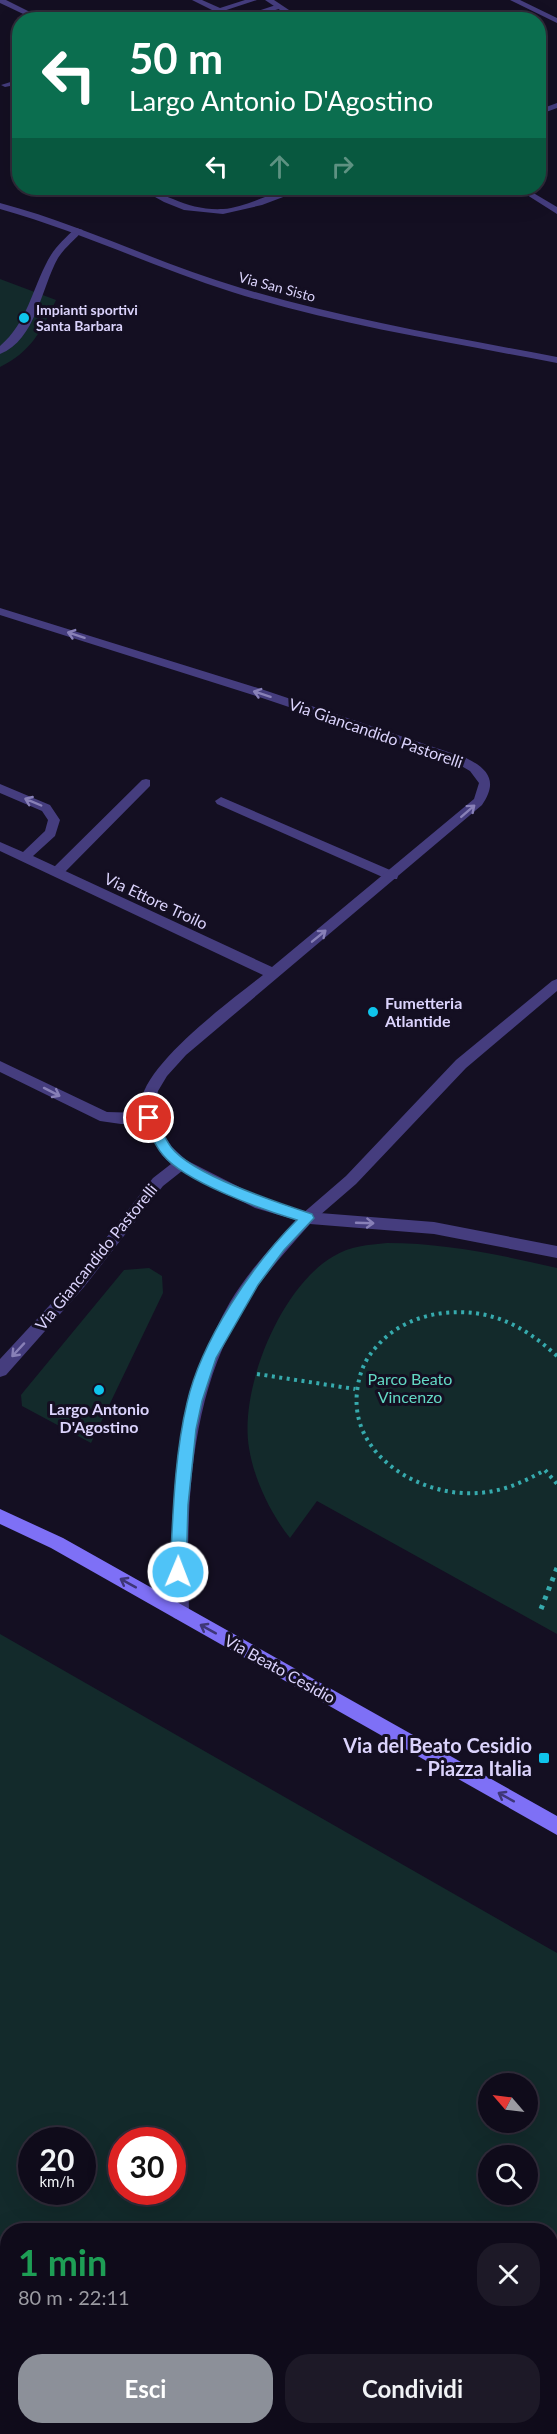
<!DOCTYPE html>
<html lang="it">
<meta charset="utf-8">
<style>
body{margin:0;font-family:Lato,sans-serif;background:#1d1927;color:#f1f3f6;height:100vh;display:flex;flex-direction:column;font-size:22px;white-space:nowrap}
*{box-sizing:border-box;margin:0}
p{font-size:20px;color:#9b9ba2}
.icon{flex:none;width:33px;height:33px;fill:none;stroke:currentColor;stroke-width:2;stroke-linecap:round;stroke-linejoin:round}
.map{position:relative;flex:1;overflow:hidden}
.sheet{position:absolute;left:0px;top:2223px;width:558px;height:212px;display:flex;flex-direction:column;background:#0f0b1a;border-radius:24px 24px 0 0;box-shadow:0 6px 24px #0002,0 0 0 2px #2f2b39}
.sheet>*{flex:none}
.top-card{position:absolute;left:12px;top:12px;width:534px;height:183px;border-radius:24px;box-shadow:0 6px 24px #0002,0 0 0 2px #2f2b39;background:#0b6e4f;color:#fff;overflow:hidden}
.needle{width:39px;rotate:298deg}
.buttons{position:absolute;left:478px;top:2073px;display:grid;gap:12px}
.buttons a{display:grid;place-items:center;width:60px;height:60px;border-radius:50%;background:#0f0b1a;box-shadow:0 6px 24px #0002,0 0 0 2px #2f2b39;font-size:30px}
.speed{position:absolute;left:18px;top:2127px;display:flex;gap:12px;font-size:30px;font-weight:700;text-align:center}
.speed>*{display:grid;place-content:center;width:78px;height:78px;border-radius:50%;background:#0f0b1a;box-shadow:0 6px 24px #0002,0 0 0 2px #2f2b39;line-height:1}
.speed small{font-size:15px;font-weight:400}
.speed .limit{border:9px solid #d22;background:#fff;color:#111}
.pin{position:absolute;display:grid;place-items:center;width:51px;height:51px;color:#fff;margin:-26px;border:3px solid #fff;border-radius:50%;box-shadow:0 2px 6px #0007}
.me{position:absolute;width:66px;margin:-33px;rotate:1deg;stroke-linejoin:round;filter:drop-shadow(0 0 4px #0008)}
.turn{display:flex;align-items:center;gap:21px;height:126px;padding:0 18px;font-size:27px}
.turn .icon{width:78px;height:78px;stroke-width:2.5}
.turn b{display:block;font-size:42px;line-height:51px}
.lanes{display:flex;align-items:center;height:57px;padding:0 18px;background:#0003;justify-content:center;gap:30px;direction:ltr}
.lanes .off{opacity:.35}
.round{display:grid;place-items:center;flex:none;width:63px;height:63px;border-radius:24px;background:#1d1927}
.overview{display:flex;align-items:center;justify-content:space-between;height:102px;padding:0 18px}
h1{font-size:36px;font-weight:700;line-height:45px;color:#1e9e55}
.action{display:flex;gap:12px;margin-top:auto;padding:12px 18px}
.action a{flex:1;height:69px;border-radius:24px;background:#8c9099;color:#fff;font-size:24px;font-weight:700;line-height:69px;text-align:center}
.action a+a{background:#1d1927;color:#f1f3f6}
.map>svg:first-child{display:block}
.green{fill:#132a2b;fill-rule:evenodd}
.lines{fill:none;stroke-linecap:round;stroke-linejoin:round}
.path-far1{stroke:#36aaad;stroke-width:4;stroke-dasharray:3 4.5;stroke-linecap:butt}
.path{stroke:#36aaad;stroke-width:5;stroke-dasharray:4 6;stroke-linecap:butt}
.lane{fill:#453d7e;fill-rule:evenodd}
.street{fill:#453d7e;fill-rule:evenodd}
.secondary{fill:#7e70f6;fill-rule:evenodd}
.oneway{stroke:#8880b7}
.oneway2{stroke:#3e3677}
.route{fill:#4fc3f7;stroke:#337fa1;stroke-width:1.5}
.poi-dot{fill:#0fc4ec;stroke:#140f22;stroke-width:2}
.labels{text-anchor:middle;stroke-width:6;stroke-linejoin:round;paint-order:stroke}
.far-street-label{font-size:14px;fill:#dbd3fc;stroke:#140f22}
.far-poi-label{font-size:14px;font-weight:bold;fill:#dbd3fc;stroke:#140f22;text-anchor:start}
.street-label{font-size:16px;fill:#dbd3fc;stroke:#140f22}
.poi-label{font-size:16px;font-weight:bold;fill:#dbd3fc;stroke:#140f22;text-anchor:start}
.park-label{font-size:16px;fill:#63d8c4;stroke:#140f22}
.near-poi-label{font-size:20px;font-weight:bold;fill:#dbd3fc;stroke:#140f22;text-anchor:end}
</style>
<div class="map">
<svg width="557" height="2434" viewBox="0 0 557 2434">
<rect width="100%" height="100%" fill="#140f22"/>
<path class="green" d="M0,279L56,300C42,330 31,352 0,367Z
M387,1243C445,1243 501,1255 557,1268V1634L317,1501L290,1538C270,1513 254,1479 249,1448C239,1388 281,1286 334,1256C350,1246 368,1245 387,1243Z
M149,1268L162,1276L163,1293L91,1443L22,1406L21,1395L25,1390L124,1270Z
M0,1634L557,1953V2434H0ZM489,2084H528V2122H489ZM82,2140V2192H32V2140ZM172,2140V2192H122V2140ZM489,2156H528V2194H489ZM550,2230V2427H8V2230Z"/>
<g class="lines">
<path class="path-far1" d="M557,1356C523,1325 490,1308 443,1313C419,1316 395,1326 379,1344C365,1358 359,1373 357,1392C350,1456 421,1497 477,1493C502,1492 524,1482 545,1470L557,1484
M257,1374L355,1389"/>
<path class="path" d="M541,1609L557,1568"/>
<path class="lane" d="M0,0H6L46,20H36L0,3Z
M192,0H202L220,8L245,0H257L196,20H183L212,10Z
M510,0H520L557,18V23Z
M279,4L282,8L243,20H230Z
M20,79V84L5,87L1,85Z
M557,103V108L538,115V110Z
M139,188C152,187 161,195 173,199C189,206 205,210 223,209C251,207 282,185 307,188L262,205L223,214L184,210L164,202Z
M76,228L83,230C75,240 65,247 58,258C41,288 36,340 0,354V346C27,323 32,290 48,260C55,247 65,238 76,228Z
M146,779L150,780V786L62,875H52L51,872L52,869L142,780Z
M221,797L397,873L398,876L397,879H387L217,804L215,801Z
M557,979V991L466,1068L356,1184L312,1222H302L299,1218L302,1214L346,1176L456,1060L552,981Z"/>
<path class="street" d="M265,0H274L304,20H295Z
M516,188H525L557,207V214Z
M0,203C83,225 159,264 241,288C344,319 451,337 557,357V363C448,342 338,325 232,292C153,267 79,231 0,209Z
M0,608L261,689L466,758C489,769 498,782 482,805L186,1055L167,1076L158,1091L154,1108L163,1133L172,1147L186,1160L265,1200L307,1212L434,1222L557,1246V1258L434,1234L310,1224C286,1251 261,1278 242,1310C188,1401 186,1509 189,1612L186,1618L180,1620L174,1618L171,1612C170,1504 175,1399 230,1302C248,1272 272,1246 296,1220L255,1208L182,1171L163,1186L84,1287L6,1375L0,1377V1359L74,1279L153,1178L171,1164L162,1155L145,1124H121L100,1121L0,1072V1061L107,1112L142,1113C128,1074 236,997 263,975L0,851V842L23,852L45,831L48,820L42,811L0,793V784L50,805L60,820L55,836L33,856L272,967L474,799L479,783L470,771L458,764L253,695L0,615Z"/>
<path class="secondary" d="M0,1509L63,1538L557,1816V1835L51,1548L0,1524Z"/>
</g>
<defs><path id="oneway-shaft" d="M-6 0H5M1.5-3L5.5 0L1.5 3" fill="none" stroke-width="1.6" stroke-linecap="round" stroke-linejoin="round" transform="scale(1.5)"/></defs>
<g class="oneway">
<use href="#oneway-shaft" transform="translate(76 635) rotate(-162)"/>
<use href="#oneway-shaft" transform="translate(262 694) rotate(-162)"/>
<use href="#oneway-shaft" transform="translate(33 802) rotate(-157)"/>
<use href="#oneway-shaft" transform="translate(468 811) rotate(-41)"/>
<use href="#oneway-shaft" transform="translate(319 936) rotate(-39)"/>
<use href="#oneway-shaft" transform="translate(52 1092) rotate(27)"/>
<use href="#oneway-shaft" transform="translate(365 1223) rotate(2)"/>
<use href="#oneway-shaft" transform="translate(18 1350) rotate(133)"/>
</g>
<g class="oneway2">
<use href="#oneway-shaft" transform="translate(128 1583) rotate(-151)"/>
<use href="#oneway-shaft" transform="translate(208 1629) rotate(-151)"/>
<use href="#oneway-shaft" transform="translate(506 1797) rotate(-151)"/>
</g>
<path class="route" d="M149,1113L154,1114C160,1125 164,1138 171,1147C192,1175 278,1203 312,1214L314,1218L284,1250L258,1285L216,1358L202,1401L196,1429L188,1505L186,1572L184,1577L178,1579L173,1577L170,1572C173,1516 174,1458 187,1403C201,1341 252,1265 297,1220C263,1210 185,1182 163,1155C154,1145 149,1130 143,1118Z"/>
<g class="poi-dot">
<circle cx="24" cy="318" r="6"/>
<circle cx="373" cy="1012" r="6"/>
<circle cx="99" cy="1390" r="6"/>
<rect x="538" y="1752" width="12" height="12" rx="3"/>
</g>
<g class="labels">
<g class="far-street-label">
<text transform="translate(277 287) rotate(15)" y="5">Via San Sisto</text>
</g>
<g class="far-poi-label">
<text x="36" y="315">Impianti sportivi<tspan x="36" dy="16">Santa Barbara</tspan></text>
</g>
<g class="street-label">
<text transform="translate(376 733) rotate(19)" y="6">Via Giancandido Pastorelli</text>
<text transform="translate(156 901) rotate(25)" y="6">Via Ettore Troilo</text>
<text transform="translate(96 1257) rotate(-51)" y="6">Via Giancandido Pastorelli</text>
<text transform="translate(280 1669) rotate(29)" y="6">Via Beato Cesidio</text>
</g>
<g class="poi-label">
<text x="385" y="1009">Fumetteria<tspan x="385" dy="18">Atlantide</tspan></text>
<text x="99" y="1415" text-anchor="middle">Largo Antonio<tspan x="99" dy="18">D'Agostino</tspan></text>
</g>
<g class="park-label">
<text x="410" y="1385">Parco Beato<tspan x="410" dy="18">Vincenzo</tspan></text>
</g>
<g class="near-poi-label">
<text x="532" y="1753">Via del Beato Cesidio<tspan x="532" dy="23">- Piazza Italia</tspan></text>
</g>
</g>
</svg>
<div class="buttons">
<a><svg class="needle" viewBox="-14 -14 28 28"><path d="M0-13l5 13h-10z" fill="#e53935"/><path d="M0 13l5-13h-10z" fill="#9b9ba2"/></svg></a>
<a><svg class="icon" aria-label="search" viewBox="0 0 24 24"><circle cx="10" cy="10" r="6"/><path d="M15 15l6 6"/></svg></a>
</div>
<div class="speed"><div>20<small>km/h</small></div><div class="limit">30</div></div>
<div class="pin" style="left:149px;top:1118px;background:#d93025"><svg class="icon" aria-label="arrive" viewBox="0 0 24 24"><path d="M6 21V4h12l-3 4 3 4H6"/></svg></div>
<svg class="me" style="left:178px;top:1572px" viewBox="-20 -20 40 40"><circle r="17" fill="#4fc3f7" stroke="#fff" stroke-width="3"/><path d="M0-11L8 9 0 5-8 9z" fill="#fff"/></svg>
<div class="top-card">
<div class="turn"><svg class="icon" aria-label="left" viewBox="0 0 24 24"><path d="M17 20v-9H6M10 6l-5 5 5 5"/></svg><div><b>50 m</b>Largo Antonio D'Agostino</div></div>
<div class="lanes"><svg class="icon" aria-label="left" viewBox="0 0 24 24"><path d="M17 20v-9H6M10 6l-5 5 5 5"/></svg><svg class="icon off" aria-label="ahead" viewBox="0 0 24 24"><path d="M12 20V5M6 11l6-6 6 6"/></svg><svg class="icon off" aria-label="right" viewBox="0 0 24 24"><path d="M7 20v-9h11M14 6l5 5-5 5"/></svg></div>
</div>
<section class="sheet">
<div class="overview"><div><h1>1 min</h1><p>80 m · 22:11</p></div><a class="round"><svg class="icon" aria-label="close" viewBox="0 0 24 24"><path d="M6 6l12 12M18 6L6 18"/></svg></a></div>
<div class="action"><a>Esci</a><a>Condividi</a></div>
</section>
</div>
